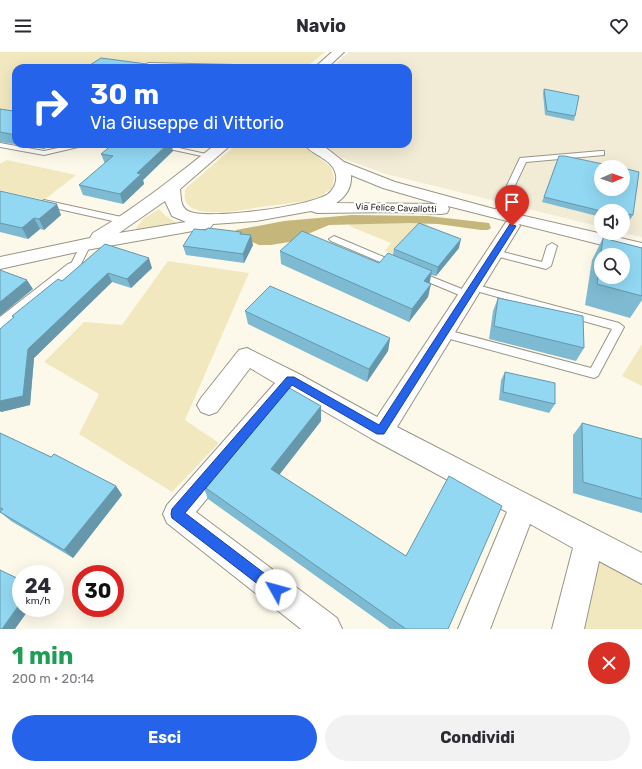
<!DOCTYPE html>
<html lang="it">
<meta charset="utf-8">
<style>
body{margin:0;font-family:Rubik,sans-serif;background:#f2f2f3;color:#2b2b33;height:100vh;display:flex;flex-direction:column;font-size:15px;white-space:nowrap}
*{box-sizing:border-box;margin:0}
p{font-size:13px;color:#7c7c81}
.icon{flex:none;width:22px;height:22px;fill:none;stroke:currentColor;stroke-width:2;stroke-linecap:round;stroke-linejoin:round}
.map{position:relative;height:577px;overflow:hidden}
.drawer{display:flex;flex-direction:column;background:#fff;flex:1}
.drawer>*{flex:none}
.top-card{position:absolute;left:12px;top:12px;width:400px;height:84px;border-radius:12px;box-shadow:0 4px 16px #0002;background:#2563eb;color:#fff;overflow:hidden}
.needle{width:26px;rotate:88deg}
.tools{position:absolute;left:594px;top:108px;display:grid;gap:8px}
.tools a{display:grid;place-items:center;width:36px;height:36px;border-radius:50%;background:#fff;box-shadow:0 4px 16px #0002;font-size:20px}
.speed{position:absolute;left:12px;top:513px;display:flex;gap:8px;font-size:20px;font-weight:700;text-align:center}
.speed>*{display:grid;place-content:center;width:52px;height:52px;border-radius:50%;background:#fff;box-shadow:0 4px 16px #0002;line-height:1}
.speed small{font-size:10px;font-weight:400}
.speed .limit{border:6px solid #d22;background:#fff;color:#111}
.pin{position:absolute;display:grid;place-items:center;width:34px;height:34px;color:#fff;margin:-41px -17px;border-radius:50% 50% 50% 0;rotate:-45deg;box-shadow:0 0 4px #0007}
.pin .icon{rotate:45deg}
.me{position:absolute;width:44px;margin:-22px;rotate:308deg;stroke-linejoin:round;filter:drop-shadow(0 0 3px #0008)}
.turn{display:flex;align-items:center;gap:14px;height:84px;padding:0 12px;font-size:18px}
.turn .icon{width:52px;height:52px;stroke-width:2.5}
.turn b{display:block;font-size:28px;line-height:34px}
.round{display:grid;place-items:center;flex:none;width:42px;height:42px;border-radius:21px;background:#f2f2f3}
.head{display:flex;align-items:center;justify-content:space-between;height:68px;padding:0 12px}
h1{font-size:24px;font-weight:700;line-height:30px;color:#1e9e55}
.action{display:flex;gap:8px;margin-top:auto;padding:8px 12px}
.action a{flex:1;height:46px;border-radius:24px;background:#2563eb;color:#fff;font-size:16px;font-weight:700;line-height:46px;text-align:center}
.action a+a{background:#f2f2f3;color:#2b2b33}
header{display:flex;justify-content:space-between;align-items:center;height:52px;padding:0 12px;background:#fff;font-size:18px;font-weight:700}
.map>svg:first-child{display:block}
.built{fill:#f2ecd6;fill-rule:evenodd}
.green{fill:#f2e8bf}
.forest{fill:#c5b67b}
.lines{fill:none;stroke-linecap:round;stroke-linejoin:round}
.lane-casing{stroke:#989587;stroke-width:2}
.street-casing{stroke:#989587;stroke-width:2}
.secondary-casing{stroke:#989587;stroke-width:2}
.lane{fill:#fff;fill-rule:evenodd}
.street{fill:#fff;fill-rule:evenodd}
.secondary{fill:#fff;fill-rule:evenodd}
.wall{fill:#7ebad1}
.shaded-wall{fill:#6697aa}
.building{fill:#92d8f3;stroke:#6697aa;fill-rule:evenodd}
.route{fill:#2563eb;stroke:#184099}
.labels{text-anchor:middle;stroke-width:4;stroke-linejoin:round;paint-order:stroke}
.far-street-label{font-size:9px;fill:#1f1e18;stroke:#fff}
</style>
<header><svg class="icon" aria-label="menu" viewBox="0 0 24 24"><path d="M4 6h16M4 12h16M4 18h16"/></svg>Navio<svg class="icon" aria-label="heart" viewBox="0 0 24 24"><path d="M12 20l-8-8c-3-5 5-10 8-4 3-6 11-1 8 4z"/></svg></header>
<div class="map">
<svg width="642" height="577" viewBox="0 0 642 577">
<rect width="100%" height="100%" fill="#fdf9ea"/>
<path class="built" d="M349,0H642V185L623,181V159H601V175L386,122L342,106L319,92H408V16H331ZM601,115H623V137H601Z"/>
<path class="green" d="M0,0H325L305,16H241L243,14L98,9L77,16H16V64L0,61Z
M237,92H301L331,115L334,126L332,136L321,144L311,148C294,151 277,153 260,155C242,158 174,172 186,136Z
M7,108L76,123L44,148L0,138V112Z
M159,157L166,164L177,171L139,179L136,176L143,167Z
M357,167H433L396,203L385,199L391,191L349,174Z
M168,209L249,221L185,368L219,391L172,440L79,382L99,342L44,310L84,270L122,273Z
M642,292V334L622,324Z
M596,500L642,525V577H578Z"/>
<path class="forest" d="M352,163L428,164L489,171L491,176L488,178H481L438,172L410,171L329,173L289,190L271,193H259L237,183L236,178L284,169Z"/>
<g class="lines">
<defs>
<path id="lane" d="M148,11L280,14L283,16L150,14L147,12Z
M0,91L44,99L77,92H91L44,103L0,95Z
M146,92H161L215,104L211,106Z
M601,99H604V103L526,110L501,163L497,166L493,163L520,106Z
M44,148L126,166L130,169L126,172L41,153L40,151Z
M334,184L398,211L400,213L395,216L392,215L331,189L329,187Z
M86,189L91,192L79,216L74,219L71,218L69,216L81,192Z
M552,191L557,194L551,214L546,217L492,203L490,201L495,198L542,210L547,194Z
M417,219L472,241L473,243L472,245H464L414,224L412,222Z
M473,232L619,271L624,275L598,324L594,326L439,284L438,281L443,277L591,316L612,277L469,237L468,235Z"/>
<path id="street" d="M512,169L518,170L520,174L397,375L642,501V532L599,509L584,577H552L573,496L530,472L490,577H458L507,460L372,387L293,341L196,460L337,566L342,577H301L167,471L163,462L167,453L275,331L250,316L217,360L209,363L201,360L197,353L201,346L239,298L247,296L299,322L377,365L506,170Z
M74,210L80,212L83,216L80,220L7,281L0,284V265L68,212Z"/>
<path id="secondary" d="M332,0H344L327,16H314Z
M216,92H232L180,137C181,145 180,155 188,159C207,169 311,154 328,142C334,137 337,130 336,123C333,106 312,104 304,92H321L344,110L395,130L494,157L642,191V203L448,154L449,157L447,161L441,162L395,160L317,161L311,159L256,169L213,172L210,176L204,177L86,198L0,217V205L90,186L93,181C137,155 176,124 216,92ZM351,123L383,136L438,152L336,151C346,145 352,135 351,123ZM165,149L172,164L186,170L119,181Z"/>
</defs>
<use href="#lane" class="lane-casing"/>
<use href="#street" class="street-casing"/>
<use href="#secondary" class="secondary-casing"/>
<use href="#lane" class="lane"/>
<use href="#street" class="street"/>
<use href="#secondary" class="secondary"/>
</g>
<path class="wall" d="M544,37L575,64L574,69L545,63L543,41Z
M16,56V92H51L44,97L0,90V57L13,59Z
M113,92H180L178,94L171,93L173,99L143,128L144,132L123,152L83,143L79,133L105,112L101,102Z
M559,104L633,163L630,168L627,167L626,171L623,170V159H601V165L542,150Z
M0,139L61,163L44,178L40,177L28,187L0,180Z
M241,182L253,193L244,211L186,203L183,194Z
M603,186L642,196V248L630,266L585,253L592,208Z
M105,192L152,216L131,236L112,230L34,306L30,353L1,360L13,265L12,264L62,229Z
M459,196L436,224L431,223L428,245L409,270L281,212L280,199L379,211L393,203L394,197Z
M498,246L584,296L576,309L489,287L493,259Z
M245,259L390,286L388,299L367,330L248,272Z
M505,320L555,352L549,361L499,348L501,328Z
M321,369L279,422L406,504L448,577H390L208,447L203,434Z
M582,371L642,387V461L573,441V383Z
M0,381L51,405L116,434L122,443L73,506L11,469L0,460Z"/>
<path class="shaded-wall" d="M147,12L148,16H141Z
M41,92H51L44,97Z
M168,92H171L173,99L143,128L144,132L123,152L120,142L137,121Z
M57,152L61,163L44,178L39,167Z
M34,166L40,177L28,187L22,176Z
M251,183L253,193L244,211L243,202Z
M461,187L459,196L436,224L438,215Z
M149,206L152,216L131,236L127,227Z
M432,219L429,232L424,229Z
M108,221L112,230L34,306L30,353L1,360L0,359V349L28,297Z
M27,228L33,237L0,264V250Z
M431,232L428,245L409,270L412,257Z
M390,286L388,299L367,330L369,317Z
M321,354V369L273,431L271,417Z
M116,434L122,443L73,506L64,498Z
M21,550V556H30L15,577H2Z"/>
<path class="building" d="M101,6L147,12L141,16H85Z
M191,14L203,16H189Z
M544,37L579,44L575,64L547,59Z
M16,56V83L0,80V57L13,59Z
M113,92H168L137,121L141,122L120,142L79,133L113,104L101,102Z
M559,104H565L617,115H601V137H623V116L639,120L633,163L629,162L628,166L623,165V159H601L544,145Z
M0,139L57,152L39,167L34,166L22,176L0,171Z
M419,171L461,187L438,215L394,197Z
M208,176L241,180L240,182L251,183L243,202L183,194L194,177L206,178Z
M302,179L379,211L388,201L432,219L424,229L431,232L412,257L280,199Z
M603,186L642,196V244L597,232ZM601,203H623V225H601Z
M105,192L149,206L127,227L108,221L28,297L23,344L0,349V277L14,265L12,264L58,227L62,229Z
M0,218L27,228L0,250Z
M270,234L390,286L369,317L245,259Z
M498,246L583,264L584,296L494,274Z
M505,320L555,331V352L503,340Z
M286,334L321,354L271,417L406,504L449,424L502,454L448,577H406L203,434Z
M582,371L642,387V447L583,430Z
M0,381L51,405L54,402L116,434L64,498L0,460L3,457L0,456Z
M0,518L21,528V550L2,577H0Z"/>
<path class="route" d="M510,172L516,174L384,382H377L292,333L185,461L281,534L283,538L281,543L276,545L272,543L172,466L171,462L172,457L287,325H294L379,373Z"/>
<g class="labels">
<g class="far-street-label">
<text transform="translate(396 156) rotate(2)" y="3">Via Felice Cavallotti</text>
</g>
</g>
</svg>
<div class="tools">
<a><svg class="needle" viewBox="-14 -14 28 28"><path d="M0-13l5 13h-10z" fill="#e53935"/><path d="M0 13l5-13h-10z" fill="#7c7c81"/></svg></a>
<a><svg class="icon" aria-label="sound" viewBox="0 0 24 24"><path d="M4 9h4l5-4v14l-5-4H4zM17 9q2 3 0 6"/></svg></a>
<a><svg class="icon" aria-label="search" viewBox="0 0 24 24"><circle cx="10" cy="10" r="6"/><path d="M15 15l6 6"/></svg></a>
</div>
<div class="speed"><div>24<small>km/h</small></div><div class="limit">30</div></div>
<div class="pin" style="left:512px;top:174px;background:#d93025"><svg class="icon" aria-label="arrive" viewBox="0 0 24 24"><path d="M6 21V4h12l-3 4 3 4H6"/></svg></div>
<svg class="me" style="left:276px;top:538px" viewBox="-20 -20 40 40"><circle r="19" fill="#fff"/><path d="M0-13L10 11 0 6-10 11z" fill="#2563eb"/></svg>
<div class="top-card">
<div class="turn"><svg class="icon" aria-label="right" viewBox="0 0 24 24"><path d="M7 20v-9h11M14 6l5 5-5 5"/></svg><div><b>30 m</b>Via Giuseppe di Vittorio</div></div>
</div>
</div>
<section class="drawer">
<div class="head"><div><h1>1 min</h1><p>200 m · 20:14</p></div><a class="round" style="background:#d93025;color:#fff"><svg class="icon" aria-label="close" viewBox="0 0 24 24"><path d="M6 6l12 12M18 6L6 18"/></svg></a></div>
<div class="action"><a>Esci</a><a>Condividi</a></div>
</section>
